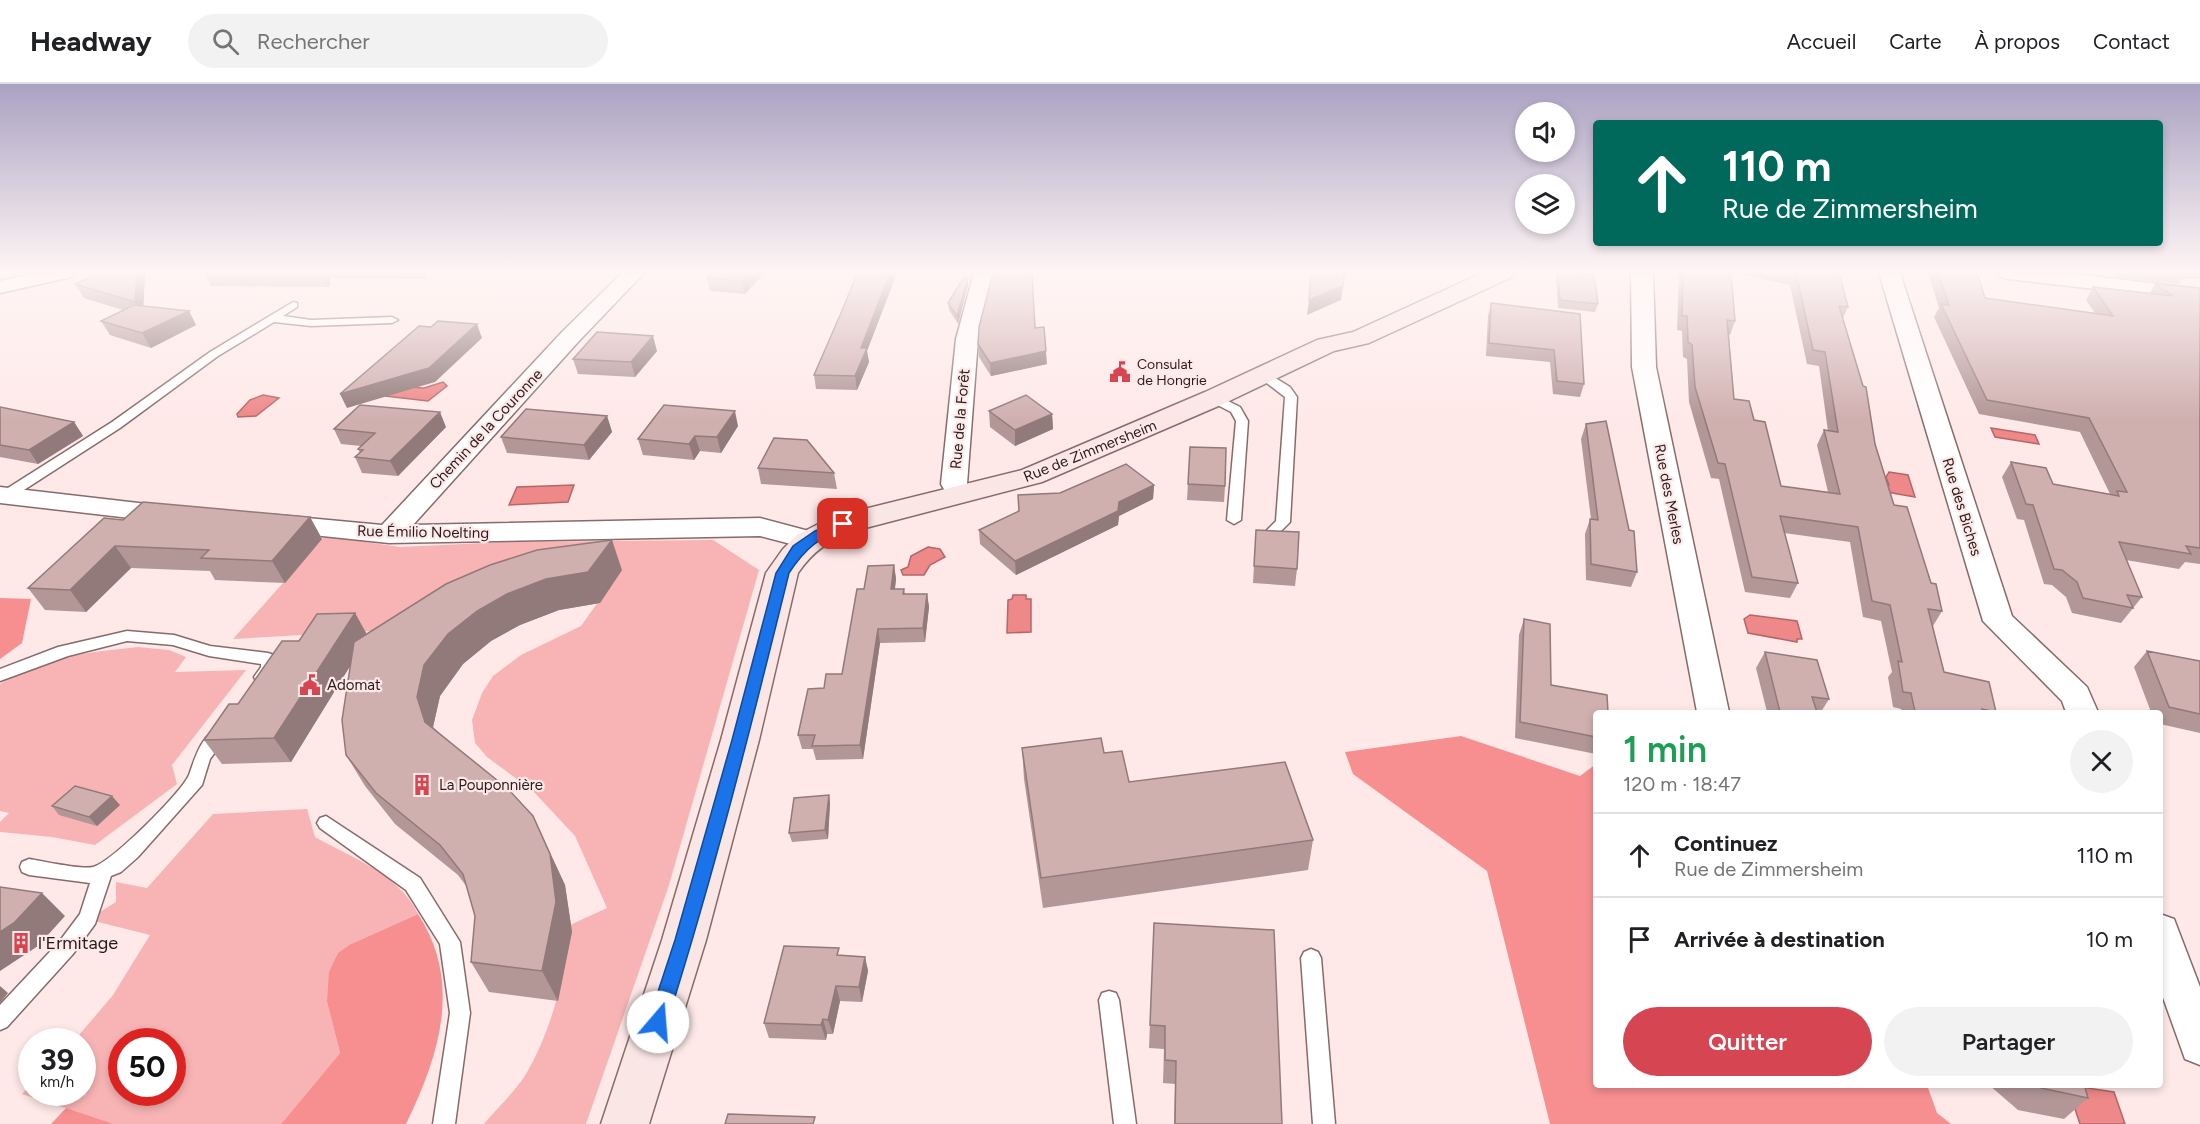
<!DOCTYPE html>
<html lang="fr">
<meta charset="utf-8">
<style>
body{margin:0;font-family:Figtree,sans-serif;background:#f2f2f2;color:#202124;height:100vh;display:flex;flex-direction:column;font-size:22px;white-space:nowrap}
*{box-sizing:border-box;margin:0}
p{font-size:20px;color:#757577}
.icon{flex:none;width:33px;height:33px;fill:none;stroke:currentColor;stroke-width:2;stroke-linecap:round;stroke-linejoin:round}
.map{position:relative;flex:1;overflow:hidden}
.panel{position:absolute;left:1593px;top:626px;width:570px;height:378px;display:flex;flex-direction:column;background:#fff;border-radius:6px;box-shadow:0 3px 9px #0003}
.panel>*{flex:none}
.hud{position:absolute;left:1593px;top:36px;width:570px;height:126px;border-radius:6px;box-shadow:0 3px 9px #0003;background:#00695c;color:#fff;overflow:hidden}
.tools{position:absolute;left:1515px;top:18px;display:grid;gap:12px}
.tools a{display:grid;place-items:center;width:60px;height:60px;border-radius:50%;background:#fff;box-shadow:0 3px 9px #0003;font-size:30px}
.speed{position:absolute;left:18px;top:944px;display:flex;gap:12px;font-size:30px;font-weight:700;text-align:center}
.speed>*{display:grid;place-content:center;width:78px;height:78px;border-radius:50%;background:#fff;box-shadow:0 3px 9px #0003;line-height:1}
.speed small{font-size:15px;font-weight:400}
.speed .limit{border:9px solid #d22;background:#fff;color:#111}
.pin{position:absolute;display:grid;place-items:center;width:51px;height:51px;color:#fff;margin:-26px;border-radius:12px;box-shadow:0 3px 9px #0006}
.me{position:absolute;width:66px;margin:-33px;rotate:18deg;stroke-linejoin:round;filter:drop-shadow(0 0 4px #0008)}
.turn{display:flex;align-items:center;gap:21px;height:126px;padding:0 30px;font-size:27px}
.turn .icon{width:78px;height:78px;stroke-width:2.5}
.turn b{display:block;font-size:42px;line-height:51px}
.round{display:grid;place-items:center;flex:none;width:63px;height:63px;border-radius:32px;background:#f2f2f2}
.headline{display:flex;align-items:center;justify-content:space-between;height:102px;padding:0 30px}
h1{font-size:36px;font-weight:600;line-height:45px;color:#1e9e55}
.action{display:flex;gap:12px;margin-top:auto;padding:12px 30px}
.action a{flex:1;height:69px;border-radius:36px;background:#d64652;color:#fff;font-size:24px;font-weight:600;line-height:69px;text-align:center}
.action a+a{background:#f2f2f2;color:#202124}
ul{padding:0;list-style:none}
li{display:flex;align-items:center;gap:18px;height:84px;padding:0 30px;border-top:2px solid #e0e0e0}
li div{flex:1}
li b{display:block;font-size:22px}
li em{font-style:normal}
header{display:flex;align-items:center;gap:36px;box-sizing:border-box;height:84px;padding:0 30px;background:#fff;border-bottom:2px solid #e0e0e0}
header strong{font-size:28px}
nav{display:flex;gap:33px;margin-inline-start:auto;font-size:21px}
.search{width:420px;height:54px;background:#f2f2f2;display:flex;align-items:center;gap:15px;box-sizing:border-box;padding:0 21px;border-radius:33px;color:#757577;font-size:22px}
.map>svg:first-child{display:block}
.green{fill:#f8b4b4;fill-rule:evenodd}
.forest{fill:#f78f91}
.water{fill:#ee8889;stroke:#b26768;stroke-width:1.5}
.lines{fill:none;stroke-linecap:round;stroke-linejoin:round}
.service-casing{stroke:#886a6a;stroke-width:3}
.minor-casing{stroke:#886a6a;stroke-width:3}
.secondary-casing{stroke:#886a6a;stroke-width:3}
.service{fill:#fff;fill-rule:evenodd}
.minor{fill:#fff;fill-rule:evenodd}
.secondary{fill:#fbe6e6;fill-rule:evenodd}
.wall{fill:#b39696}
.shaded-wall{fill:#927a7a}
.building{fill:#d0afaf;stroke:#927a7a;stroke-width:1.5}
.route{fill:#1a73e8;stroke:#114b97;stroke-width:1.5}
.labels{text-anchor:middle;stroke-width:4.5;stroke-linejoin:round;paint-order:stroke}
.far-poi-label{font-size:14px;fill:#271b1b;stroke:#fee9e8;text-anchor:start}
.street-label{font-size:15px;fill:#271b1b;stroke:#fee9e8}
.poi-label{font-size:15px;fill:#271b1b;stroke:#fee9e8;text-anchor:start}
.near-poi-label{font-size:18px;fill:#271b1b;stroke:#fee9e8;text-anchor:start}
</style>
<header>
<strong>Headway</strong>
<div class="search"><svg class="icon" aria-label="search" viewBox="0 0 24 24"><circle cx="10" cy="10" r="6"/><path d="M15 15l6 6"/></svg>Rechercher</div>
<nav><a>Accueil</a><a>Carte</a><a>À propos</a><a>Contact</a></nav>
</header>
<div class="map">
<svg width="2200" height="1040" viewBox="0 0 2200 1040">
<rect width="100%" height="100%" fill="#fee9e8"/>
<path class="green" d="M325,452L400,463L506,458L713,456L759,486L669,801L586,1040H484C497,1024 515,1008 526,990C552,945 562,899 572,848L570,841L607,824L575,752L533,707L487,673L475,659L472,636L482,609L493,592L521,571L581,542L621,486L441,543L233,555Z
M138,563L169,566L186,573L175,588L246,586L172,681L177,700L95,761L52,753L0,748V738L9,729L0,727V600C40,573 91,568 138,563Z
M307,725L315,753C352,774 399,790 418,830L351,860L327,918L340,969L281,1040H114L22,1010L31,1000L32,1008H82V957H74L113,911L150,851L94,837L98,829L116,818V798L147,804L213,730ZM122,957H172V1008H122Z"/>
<path class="forest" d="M0,514L31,515L22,559L0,575Z
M1461,652L1580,692L1596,680V1000L1927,1001L1937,1029L1951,1040H1550L1487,787L1353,690L1345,668Z
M418,830C463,899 439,972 406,1040H281L340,969L327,918L329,888L338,869L351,860Z
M66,1024L114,1040H51Z"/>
<path class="water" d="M443,298L447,302L428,317L385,312L408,303L424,304Z
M263,311L279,314L256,332L238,333L237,330L250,316Z
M1991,344L2035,351L2039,360L1995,353Z
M1889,388L1908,391L1915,413L1887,408L1884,401H1889L1886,393Z
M574,401L568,418L509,421L517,403Z
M928,463L940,465L945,473L930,481L924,491H903L901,486L908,483L911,472Z
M1013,511H1026V515H1031V548L1007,549L1008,516L1012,515Z
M1750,531L1797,537L1802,555H1797V558L1748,549L1744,535Z
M2067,1001L2114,1008L2125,1040H2080Z"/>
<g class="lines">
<defs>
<path id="service" d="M293,218L297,219V223L283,232L311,236L392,233L398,236L392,239L311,242L274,238L218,272L120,344L10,415H0V409L112,338L210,268Z
M1264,287L1290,303L1297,313L1290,438L1278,450L1273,451L1266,447L1276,437L1285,313L1260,294V288Z
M1214,310L1240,323L1248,337L1241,436L1234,440L1227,436L1236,337L1231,328L1210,317V311Z
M127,547L174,551L210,562L268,569L274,571L277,584C272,593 267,600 256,597L254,593L261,583V580L209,572L173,561L127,557L68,572L0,597V585L58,563Z
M221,643L227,645L229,649L210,675L202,701L138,773L121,788L111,792L95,840L73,870L7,943L0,946V921L59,858L80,830L90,799L29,791L22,788L20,783L22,778L29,775C43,777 82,786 93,783C111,779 182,708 189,691C195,674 202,649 221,643Z
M326,732L420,794L460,858L470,929L455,1040H433L450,929L440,860L406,806L320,744L317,739L320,734Z
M1311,865L1318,868L1321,874L1335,1040H1313L1301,874L1304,868Z
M1109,907L1116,909L1119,916L1136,1040H1114L1099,916L1102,909Z"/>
<path id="minor" d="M34,189H75L72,193L0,209V197Z
M622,189H644L578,258L413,441L760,434L820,450L824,456L820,462L810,465L760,452L389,459L265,446L261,440L265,434L275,431L382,441L562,248Z
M974,189H995L978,255L967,400L974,410L970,416L960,418L950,416L941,400L956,255Z
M1631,189H1653L1656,283L1729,628H1697L1632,283Z
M1879,189H1900L2012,532L2087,603L2098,628H2066L2062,617L1983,537Z
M1998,189H2066L2200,205V217L2008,195L2001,193Z
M0,403L173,423L183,425L187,431L183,437L173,439L0,419Z
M2160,830L2174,835L2200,903V981L2185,975L2160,905Z"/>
<path id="secondary" d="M1482,189H1513L1510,194L1369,259L1334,267L1223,320L1042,398L854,447C830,455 812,468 798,489L759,656L706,856L649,1040H601L662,856L721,656L766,489L783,465L797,451L832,433L1022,386L1205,308L1317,256L1353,248Z"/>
</defs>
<use href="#service" class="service-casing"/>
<use href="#minor" class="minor-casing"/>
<use href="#secondary" class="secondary-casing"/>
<use href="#service" class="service"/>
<use href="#minor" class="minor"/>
<use href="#secondary" class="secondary"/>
</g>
<path class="wall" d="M145,189L143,222L189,227L196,241L151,264L110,251L101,237L123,226L84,214L75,200Z
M205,189H427L426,195L330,194L329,203L211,202Z
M711,189H764L745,210L710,207L707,194Z
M863,189H897L867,267L869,278L857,306L816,305L814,291Z
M1558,189H1576L1598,220L1595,228L1558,224L1556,195Z
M1679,189H1731L1735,237L1730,251H1729L1734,315L1754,336L1781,402L1828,408L1817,361L1824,346L1828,347L1819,282L1807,280L1790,201L1735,189H1839L1848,223L1843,234L1875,360L1893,418L1931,499L1942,527L1933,542L1944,588L1996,628H1902L1901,625L1893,623L1888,593L1892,588L1881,537L1863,533L1850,458L1784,449L1798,499L1790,514L1745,508L1719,395L1711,394L1689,318L1687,275L1683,273L1682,247L1677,246Z
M1928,189H1977L1985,214L2095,229L2086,216L2093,203L2150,209L2155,200L2200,204V480L2185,478L2179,485L2126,476L2142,513L2121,539L2072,529L2066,513L2052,501L2044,500L2024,436L2017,435L2002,393L2011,378L2053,400L2110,410L2080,348L1979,330L1934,233L1939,224Z
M2111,189H2200V195H2182L2178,200L2116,193Z
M968,201L958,240L949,226L948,219Z
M1491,219L1580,230L1584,300L1580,313L1553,310L1550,278L1486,272L1488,232Z
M978,260L1047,280L991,292L979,273Z
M657,267L635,293L578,290L573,275Z
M0,323L74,338L83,352L38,380L0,373Z
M989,327L1052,330L1053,345L1015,362L990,343Z
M607,332L612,348L589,376L507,369L501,353Z
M1586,340L1637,488L1631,503L1586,496L1585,450L1590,435H1591L1581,355Z
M738,342L721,369L700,367L694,376L643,371L638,355Z
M446,343L398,392L362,389L355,373L360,369L358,365L361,362L341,360L334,345Z
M1190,363L1225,402L1224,418L1187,416Z
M758,384L834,389L837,405L761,400Z
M1154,401L1153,415L1119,432L1118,441L1016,491L980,460L979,446L1060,409Z
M310,433L322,455L285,499L215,496L210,487L131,484L86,528L45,526L28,504L123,436Z
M1256,446L1297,485L1295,502L1253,499Z
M894,481L896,495L895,505H904L905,510H927L929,523L925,558L880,559L863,675L816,676L813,665H802L798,651L824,604L842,590L864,505Z
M622,486L600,519L559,526L520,541L491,557L463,580L440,612L433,643L533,732L565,801L572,848L558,917L489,908L471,878L475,832L467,803L458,791L395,740L365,702L346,671L350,582L291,678L222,680L204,656L238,620L299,557L355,529L367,550Z
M1524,535L1551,601L1596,628V670L1515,654L1519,551Z
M2147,567L2200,577V649L2160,640V628H2151L2134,583Z
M1765,568L1829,615L1821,628H1767L1756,584Z
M1022,664L1104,669L1129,698L1313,756L1308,786L1043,824L1024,695Z
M829,711L830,719L828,755L792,758L789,749Z
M120,721L97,742L59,731L52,722Z
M1154,839L1282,1040H1174L1175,1000L1163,999L1164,965L1149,964Z
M840,872L865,873L868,887L862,918L840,917L833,950H827L826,956L769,954L764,939Z
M1986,1000H2084L2088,1014L2064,1035L2018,1026L1989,1001Z"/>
<path class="shaded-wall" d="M137,189H145L143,232L135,218Z
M322,189H328L330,194L329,203Z
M750,189H764L745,210L742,197Z
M890,189H897L867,267L869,278L857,306L855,292L861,264Z
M968,194V201L958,240L957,232Z
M1343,202L1341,216L1307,231L1309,216Z
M189,227L196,241L151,264L142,249Z
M477,240L482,254L435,298L347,324L340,310Z
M653,252L657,267L635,293L631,278Z
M1046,267L1047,280L991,292L990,279Z
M735,327L738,342L721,369L717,353Z
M440,328L446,343L398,392L390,377Z
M1052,330L1053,345L1015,362V346Z
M607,332L612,348L589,376L584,361Z
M74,338L83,352L38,380L29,366Z
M695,352L700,367L694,376L689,360Z
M1154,401L1153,415L1119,432L1118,441L1016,491L1015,477L1119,418Z
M310,433L322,455L285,499L272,477Z
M612,456L622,486L600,519L559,526L520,541L491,557L463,580L440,612L433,643L442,669L425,638L417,613L424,581L448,550L477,527L507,510Z
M115,462L131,484L86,528L70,506Z
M894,481L896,495L893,519L891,505Z
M927,510L929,523L925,558L923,544Z
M355,529L368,553L291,678L274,654Z
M878,545L880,559L863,675L860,661Z
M829,711L830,719L828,755L825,746Z
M112,712L120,721L97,742L89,733Z
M533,732L565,801L572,848L558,917L542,887Z
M42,809L65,832L38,862L0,887V848Z
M865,873L868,887L862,918L859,903Z
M0,902L8,909L0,919Z
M836,902L840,917L833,950L828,936Z
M823,935L827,950L826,956L821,941Z"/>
<path class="building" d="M100,189H137L135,218L75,200Z
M711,189H750L742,197L707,194Z
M863,189H890L861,264H867L855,292L814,291L841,229L855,195Z
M993,189H1032L1035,244L1044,243L1046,267L990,279L978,260L979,243Z
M1311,189H1344L1343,202L1309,216Z
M1558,189H1576L1594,191L1598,220L1560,216Z
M1683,189H1731L1735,237L1727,236L1734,315L1749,317L1754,336L1765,338L1781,402L1840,410L1824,346L1838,348L1825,268L1813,266L1796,189H1839L1848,223L1839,222L1863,302L1866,303L1875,360L1893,418L1894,421L1907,423L1931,499L1936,500L1942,527L1928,525L1944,588L1989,598L1996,628L1982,625L1983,628H1915L1911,609L1903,608L1898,577L1902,578L1890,521L1872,517L1858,443L1780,432L1798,499L1752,493L1725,380L1718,379L1695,303L1692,261L1688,258L1687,232H1682Z
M1938,189H1977L1985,214L2113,232L2093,203L2173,212L2155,200L2200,204V464L2186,462L2191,470L2119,458L2142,513L2127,511L2133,524L2083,514L2077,498L2062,486L2054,485L2033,421L2026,420L2011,378L2046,384L2053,400L2119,412L2117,407L2127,408L2089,334L1987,316L1941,220L1949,221Z
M964,193L968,194L957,232L948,219Z
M1491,219L1580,230L1584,300L1557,297L1554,266L1489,259Z
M134,221L189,227L142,249L101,237Z
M438,237L477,240L429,284L340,310L419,242L431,243Z
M597,248L653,252L631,278L573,275Z
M1026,311L1052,330L1015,346L989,327Z
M360,321L440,328L390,377L355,373L363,366L358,365L375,349L334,345Z
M664,321L735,327L717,353L695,352L689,360L638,355Z
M0,323L74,338L29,366L0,361Z
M526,325L607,332L584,361L501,353Z
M1606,337L1629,446L1634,447L1637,488L1591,480L1590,435L1598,436L1586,340Z
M774,354L807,356L834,389L758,384Z
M1190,363L1226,364L1225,402L1188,400Z
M1126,380L1154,401L1119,418L1118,427L1015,477L979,446L1019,427L1018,411L1060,409Z
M143,418L310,433L272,477L201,474L209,466L115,462L70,506L28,504L104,434L123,436Z
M1256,446L1299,448L1297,485L1254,482Z
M612,456L588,488L546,495L507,510L477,527L448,550L424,581L417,613L425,638L508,705L533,732L550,770L556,818L542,887L471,878L475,832L463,790L440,761L376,709L346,671L342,636L354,558L446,500L490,481L537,466Z
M894,481L891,505H904L903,510H927L923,544L878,545L860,661L812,662L815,651H798L808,605L824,604L826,590H842L857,505H864L868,482Z
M355,529L274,654L204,656L229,620H238L282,557H299L317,530Z
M1524,535L1550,540L1551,601L1607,611L1608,628H1596V653L1520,638Z
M2147,567L2200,577V630L2169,623Z
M1765,568L1817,576L1829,615L1812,613L1817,628H1780Z
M1101,654L1104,669L1122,667L1129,698L1285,678L1313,756L1041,794L1022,664Z
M75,702L112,712L89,733L52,722Z
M829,711L825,746L789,749L794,714Z
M0,803L42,809L14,839L0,848Z
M1154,839L1274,846L1282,1040H1175L1176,977L1165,976V942L1150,941Z
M784,862L839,864L837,871L865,873L859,903L836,902L828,936L823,935L821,941L764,939Z
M2038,1000H2084L2088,1014L2041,1004Z
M728,1030L815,1033L813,1040H725Z"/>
<linearGradient id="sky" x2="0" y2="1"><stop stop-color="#aaa2c2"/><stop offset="0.56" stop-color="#fff5f5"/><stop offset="1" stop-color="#fff5f5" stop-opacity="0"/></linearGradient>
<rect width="2200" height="335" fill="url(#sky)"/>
<path class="route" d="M843,436L847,437V443C819,454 806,463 789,489C752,639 714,790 667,938L664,944L658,947L651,944L648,938L675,856L732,656L776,489L793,462L815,447Z"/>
<defs>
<symbol id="civic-bare" viewBox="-9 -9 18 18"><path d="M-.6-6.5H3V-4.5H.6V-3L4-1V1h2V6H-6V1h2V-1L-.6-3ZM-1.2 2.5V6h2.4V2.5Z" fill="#d64652" stroke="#fee9e8" stroke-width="2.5" paint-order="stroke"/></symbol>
<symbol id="building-bare" viewBox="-9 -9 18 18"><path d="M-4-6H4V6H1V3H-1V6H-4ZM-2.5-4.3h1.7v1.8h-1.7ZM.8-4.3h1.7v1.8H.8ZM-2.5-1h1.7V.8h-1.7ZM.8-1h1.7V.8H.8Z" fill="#d64652" stroke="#fee9e8" stroke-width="2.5" paint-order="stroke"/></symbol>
</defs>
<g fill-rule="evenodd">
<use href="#civic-bare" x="1105" y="273" width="30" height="30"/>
<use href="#civic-bare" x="295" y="586" width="30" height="30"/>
<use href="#building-bare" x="407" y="686" width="30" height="30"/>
<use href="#building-bare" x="6" y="844" width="30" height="30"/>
</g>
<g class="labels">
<g class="far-poi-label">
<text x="1137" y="285">Consulat<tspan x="1137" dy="16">de Hongrie</tspan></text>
</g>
<g class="street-label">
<text transform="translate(960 335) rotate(-85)" y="5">Rue de la Forêt</text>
<text transform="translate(486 345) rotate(-47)" y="5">Chemin de la Couronne</text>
<text transform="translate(1090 367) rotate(-22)" y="5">Rue de Zimmersheim</text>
<text transform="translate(1669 410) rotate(79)" y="5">Rue des Merles</text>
<text transform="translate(1962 423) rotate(73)" y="5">Rue des Biches</text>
<text transform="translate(423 448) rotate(1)" y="5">Rue Émilio Noelting</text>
</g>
<g class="poi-label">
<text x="327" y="606">Adomat</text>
<text x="439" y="706">La Pouponnière</text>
</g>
<g class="near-poi-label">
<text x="38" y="865">l'Ermitage</text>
</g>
</g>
</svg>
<div class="tools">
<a><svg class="icon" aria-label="sound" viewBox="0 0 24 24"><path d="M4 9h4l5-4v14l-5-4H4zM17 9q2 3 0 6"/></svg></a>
<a><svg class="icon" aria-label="layers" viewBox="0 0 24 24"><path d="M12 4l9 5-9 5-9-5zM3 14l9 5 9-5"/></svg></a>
</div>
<div class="speed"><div>39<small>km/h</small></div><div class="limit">50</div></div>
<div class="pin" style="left:843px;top:440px;background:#d93025"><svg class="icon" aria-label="arrive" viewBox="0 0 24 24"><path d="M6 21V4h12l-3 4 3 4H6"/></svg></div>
<svg class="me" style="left:658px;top:938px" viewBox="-20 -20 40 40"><circle r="19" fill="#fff"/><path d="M0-13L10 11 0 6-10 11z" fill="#1a73e8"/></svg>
<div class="hud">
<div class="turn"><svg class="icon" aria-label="ahead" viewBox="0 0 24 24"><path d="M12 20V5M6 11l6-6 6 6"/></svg><div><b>110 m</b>Rue de Zimmersheim</div></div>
</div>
<section class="panel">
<div class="headline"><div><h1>1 min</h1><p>120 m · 18:47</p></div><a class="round"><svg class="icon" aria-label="close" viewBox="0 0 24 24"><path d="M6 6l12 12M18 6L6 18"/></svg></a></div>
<ul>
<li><svg class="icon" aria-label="ahead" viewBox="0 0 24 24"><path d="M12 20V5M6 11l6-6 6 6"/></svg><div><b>Continuez</b><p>Rue de Zimmersheim</p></div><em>110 m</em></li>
<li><svg class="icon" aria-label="arrive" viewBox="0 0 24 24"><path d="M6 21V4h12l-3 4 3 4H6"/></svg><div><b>Arrivée à destination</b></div><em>10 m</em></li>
</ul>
<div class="action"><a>Quitter</a><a>Partager</a></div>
</section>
</div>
